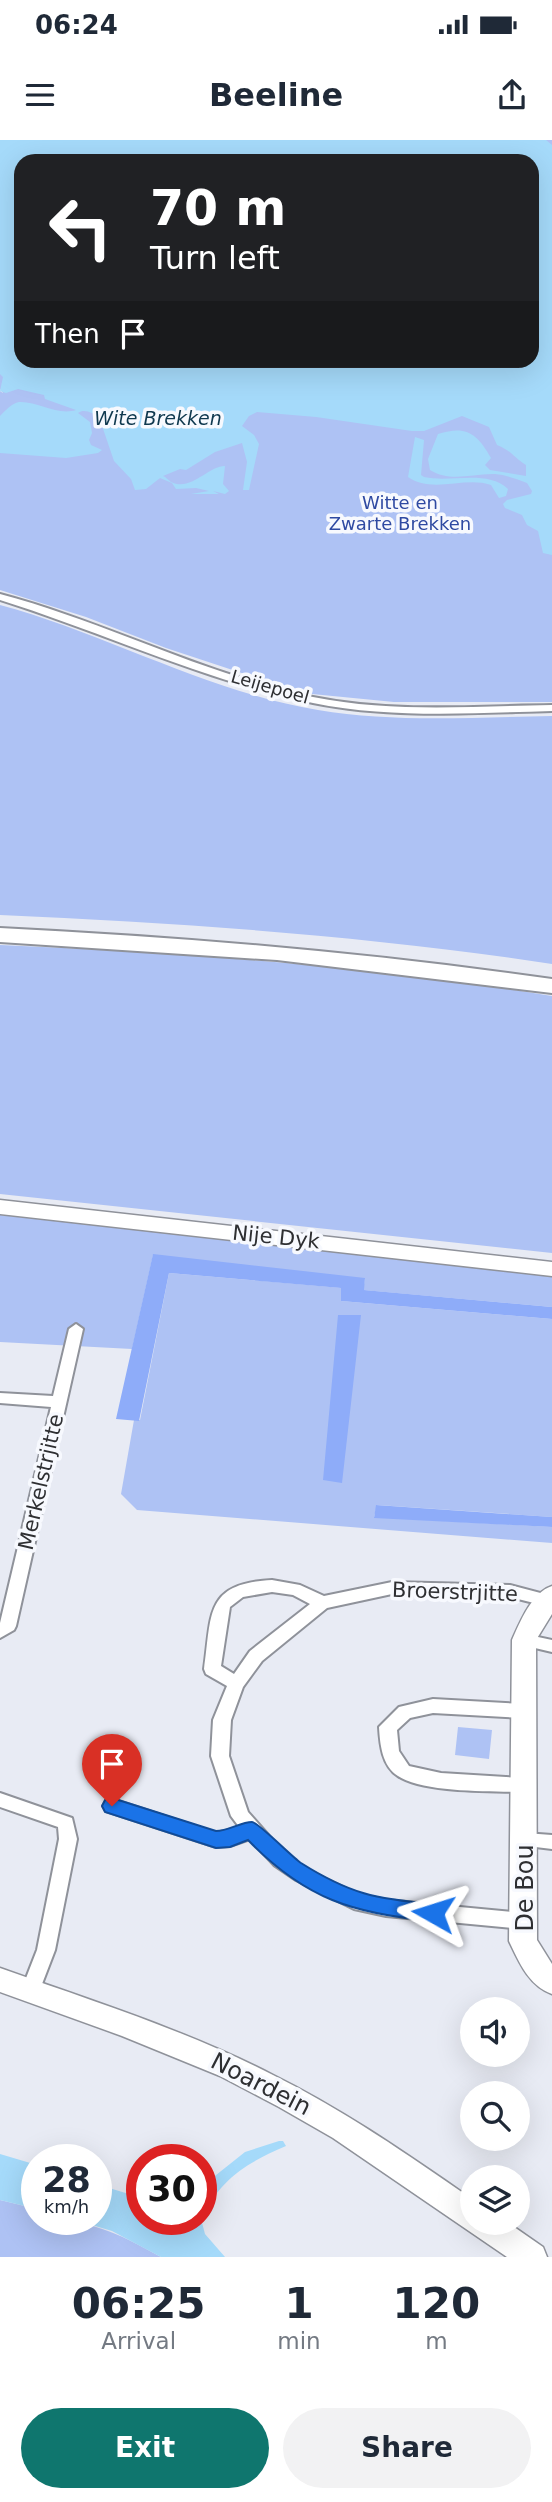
<!DOCTYPE html>
<style>
body{margin:0;font-family:"DejaVu Sans",sans-serif;background:#f2f2f3;color:#1f2937;height:100vh;display:flex;flex-direction:column;font-size:26px;white-space:nowrap}
*{box-sizing:border-box;margin:0}
p{font-size:23px;color:#747a83}
.icon{flex:none;width:38px;height:38px;fill:none;stroke:currentColor;stroke-width:2;stroke-linecap:round;stroke-linejoin:round}
.map{position:relative;height:2117px;overflow:hidden}
.sheet{display:flex;flex-direction:column;background:#fff;flex:1}
.sheet>*{flex:none}
.guide{position:absolute;left:14px;top:14px;width:525px;height:214px;border-radius:21px;box-shadow:0 7px 28px #0002;background:#202124;color:#fff;overflow:hidden}
.tools{position:absolute;left:460px;top:1857px;display:grid;gap:14px}
.tools a{display:grid;place-items:center;width:70px;height:70px;border-radius:50%;background:#fff;box-shadow:0 7px 28px #0002;font-size:35px}
.speed{position:absolute;left:21px;top:2004px;display:flex;gap:14px;font-size:35px;font-weight:700;text-align:center}
.speed>*{display:grid;place-content:center;width:91px;height:91px;border-radius:50%;background:#fff;box-shadow:0 7px 28px #0002;line-height:1}
.speed small{font-size:18px;font-weight:400}
.speed .limit{border:10px solid #d22;background:#fff;color:#111}
.pin{position:absolute;display:grid;place-items:center;width:60px;height:60px;color:#fff;margin:-72px -30px;border-radius:50% 50% 50% 0;rotate:-45deg;box-shadow:0 0 7px #0007}
.pin .icon{rotate:45deg}
.me{position:absolute;width:77px;margin:-38px;rotate:276deg;stroke-linejoin:round;filter:drop-shadow(0 0 5px #0008)}
.turn{display:flex;align-items:center;gap:24px;height:147px;padding:0 21px;font-size:32px}
.turn .icon{width:91px;height:91px;stroke-width:2.5}
.turn b{display:block;font-size:49px;line-height:60px}
.then{display:flex;align-items:center;height:66px;padding:0 21px;background:#0003;gap:14px;font-size:26px}
.eta{display:flex;justify-content:space-evenly;align-items:center;height:119px;text-align:center}
.eta b{font-size:42px;font-weight:700;line-height:49px}
.cta{display:flex;gap:14px;margin-top:auto;padding:14px 21px}
.cta a{flex:1;height:80px;border-radius:42px;background:#0f766e;color:#fff;font-size:28px;font-weight:700;line-height:80px;text-align:center}
.cta a+a{background:#f2f2f3;color:#1f2937}
.status{display:flex;justify-content:space-between;align-items:center;height:49px;padding:0 35px;background:#fff;direction:ltr}
.status svg{height:19px;fill:currentColor}
header{display:flex;justify-content:space-between;align-items:center;height:91px;padding:0 21px;background:#fff;font-size:32px;font-weight:700}
.map>svg:first-child{display:block}
.green{fill:#aec2f4;fill-rule:evenodd}
.forest{fill:#8eacf9}
.water{fill:#a5dafa;fill-rule:evenodd}
.lines{fill:none;stroke-linecap:round;stroke-linejoin:round}
.street-casing{stroke:#8f929a;stroke-width:4}
.secondary-casing{stroke:#8f929a;stroke-width:3}
.highway-casing{stroke:#8f929a;stroke-width:4}
.street{fill:#fff;fill-rule:evenodd}
.secondary{fill:#fff;fill-rule:evenodd}
.highway{fill:#fff;fill-rule:evenodd}
.route{fill:#1a73e8;stroke:#114b97;stroke-width:2}
.labels{text-anchor:middle;stroke-width:7;stroke-linejoin:round;paint-order:stroke}
.far-park-label{font-size:18px;fill:#2f4aa2;stroke:#f7f9fe}
.far-street-label{font-size:18px;fill:#2e2f32;stroke:#f7f9fe}
.far-water-label{font-size:19px;font-style:italic;fill:#10394f;stroke:#f7f9fe}
.street-label{font-size:21px;fill:#2e2f32;stroke:#f7f9fe}
.near-street-label{font-size:24px;fill:#2e2f32;stroke:#f7f9fe}
</style>
<div class="status"><b>06:24</b><svg viewBox="0 0 49 12"><path d="M0 12V9h3v3zM5 12V6h3v6zM10 12V3h3v9zM15 12V0h3v12zM26 1h20v11H26zM47 4h2v5h-2z"/></svg></div>
<header><svg class="icon" aria-label="menu" viewBox="0 0 24 24"><path d="M4 6h16M4 12h16M4 18h16"/></svg>Beeline<svg class="icon" aria-label="share" viewBox="0 0 24 24"><path d="M12 15V3M7 8l5-5 5 5M5 13v7h14v-7"/></svg></header>
<div class="map">
<svg width="552" height="2117" viewBox="0 0 552 2117">
<rect width="100%" height="100%" fill="#e8ebf4"/>
<path class="green" d="M0,0H552V562H394L302,553L166,508L86,477L0,450V251L3,253L0,249ZM21,21H532V220H21Z
M0,465C107,494 208,552 318,570C394,583 475,577 552,576V824C369,796 185,783 0,775Z
M0,805C185,813 370,826 552,856V1113L0,1054Z
M0,1075L552,1136V1167L363,1150L365,1139L153,1115L132,1209L0,1202Z
M169,1133L342,1148L341,1161L552,1179V1377L377,1365L374,1377L552,1387V1403L137,1370L121,1354L134,1280H140Z
M458,1587L492,1590L489,1619L455,1615Z
M0,2060L37,2069V2079C89,2079 116,2092 161,2117H0Z"/>
<path class="forest" d="M153,1114L365,1138L364,1150L552,1167V1179L341,1161V1148L169,1133L139,1281L116,1279Z
M338,1175H361L342,1343L323,1340Z
M376,1365L552,1377V1387L374,1378Z"/>
<path class="water" d="M0,0H546L552,5V415L543,413L538,391L527,385L522,375L505,368L503,364L507,360L531,354L532,351L527,343C517,339 506,335 495,334C473,333 451,343 430,330L428,319L438,294C466,285 477,293 491,318L485,325L490,330L526,336V325C513,317 512,311 497,305L489,287L462,276L424,291H412L316,277L257,272L249,276L242,286L254,295L259,304L249,350H243L247,322L242,303L215,312L186,330L180,329L163,336C166,337 168,340 171,342C191,352 208,326 225,326L223,344L229,351L225,354L213,351L219,354H191L209,351L196,348L176,349L172,343L160,338L146,349L135,350L131,339L114,321L99,277C93,273 84,268 78,273L90,282L92,293L89,300L91,305L102,310L98,313L66,318L0,313V276C5,271 12,263 19,262C38,261 57,276 76,270L45,259L44,255L18,249L6,253L0,251L3,237L0,234ZM532,21V220H21V21Z
M415,297L424,300L421,335L424,337C451,343 487,329 508,349L506,356L499,358L491,345C465,336 432,354 408,337Z
M279,2001H283L286,2006C246,2023 221,2039 201,2078V2047L245,2012Z
M0,2014L37,2025V2069L0,2060Z
M96,2044L142,2058V2079H201L205,2094L225,2117H161L112,2091L72,2079H96Z"/>
<g class="lines">
<defs>
<path id="street" d="M0,454C106,482 205,535 313,557C392,573 473,566 552,565V571C473,573 392,579 313,563C205,541 105,493 0,460Z
M76,1184L83,1189L16,1486L14,1490L0,1498V1483L51,1267L0,1263V1253L53,1256L69,1189Z
M272,1440L300,1445L324,1456L392,1442L510,1445L552,1456V1464L546,1466L510,1457L392,1454L327,1468L262,1521L243,1547L231,1580L229,1616L248,1672L286,1715L308,1730L357,1754L386,1760L522,1773L528,1776L531,1781L528,1786L522,1789L386,1776L354,1769L296,1740L274,1725L250,1699L230,1706L216,1707L106,1671L103,1666L106,1661L112,1659L216,1693L240,1688L231,1676L211,1616L213,1580L227,1546L206,1534L204,1529C212,1475 204,1443 272,1440ZM272,1452L293,1455L310,1464L250,1511L234,1534L221,1526L230,1467L243,1457Z
M524,1494L552,1500V1512L518,1504L516,1500L518,1496Z
M433,1559L523,1564L529,1566L532,1571L529,1576L523,1578L433,1573L410,1578L397,1590L399,1611L409,1626L441,1633L522,1638L528,1640L531,1645L528,1650L522,1652C491,1651 423,1653 398,1636C382,1626 380,1604 379,1587L399,1567Z
M0,1653L72,1678L77,1699L55,1810L37,1857L30,1859L23,1857L21,1851L37,1810L59,1699L58,1687L0,1667Z
M525,1693L552,1695V1709L519,1705L516,1700L519,1695Z"/>
<path id="secondary" d="M0,1060L552,1122V1136L0,1074Z
M552,1446V1474L536,1500L537,1800L552,1824V1854C529,1846 519,1822 509,1801L512,1500C520,1482 532,1452 552,1446Z
M0,1828C92,1861 186,1890 273,1935C344,1970 408,2015 472,2059V2082H507L543,2107L547,2117H507L333,1998L279,1967L220,1936L122,1896L0,1852Z"/>
<path id="highway" d="M0,788C185,797 369,813 552,839V853L277,820L0,802Z"/>
</defs>
<use href="#street" class="street-casing"/>
<use href="#secondary" class="secondary-casing"/>
<use href="#highway" class="highway-casing"/>
<use href="#street" class="street"/>
<use href="#secondary" class="secondary"/>
<use href="#highway" class="highway"/>
</g>
<path class="route" d="M112,1658L216,1691C228,1691 241,1682 252,1682C258,1682 291,1716 301,1723C350,1754 376,1759 433,1764L440,1767L443,1773L440,1779L433,1781C354,1774 305,1759 248,1700L230,1707L216,1708L105,1672L102,1666L105,1660Z"/>
<g class="labels">
<g class="far-park-label">
<text x="400" y="369">Witte en<tspan x="400" dy="21">Zwarte Brekken</tspan></text>
</g>
<g class="far-street-label">
<text transform="translate(270 547) rotate(16)" y="6">Leijepoel</text>
</g>
<g class="far-water-label">
<text x="158" y="285">Wite Brekken</text>
</g>
<g class="street-label">
<text transform="translate(276 1097) rotate(6)" y="7">Nije Dyk</text>
<text transform="translate(41 1342) rotate(-77)" y="7">Merkelstrjitte</text>
<text transform="translate(455 1452) rotate(2)" y="7">Broerstrjitte</text>
</g>
<g class="near-street-label">
<text transform="translate(525 1748) rotate(-90)" y="8">De Bou</text>
<text transform="translate(261 1944) rotate(27)" y="8">Noardein</text>
</g>
</g>
</svg>
<div class="tools">
<a><svg class="icon" aria-label="sound" viewBox="0 0 24 24"><path d="M4 9h4l5-4v14l-5-4H4zM17 9q2 3 0 6"/></svg></a>
<a><svg class="icon" aria-label="search" viewBox="0 0 24 24"><circle cx="10" cy="10" r="6"/><path d="M15 15l6 6"/></svg></a>
<a><svg class="icon" aria-label="layers" viewBox="0 0 24 24"><path d="M12 4l9 5-9 5-9-5zM3 14l9 5 9-5"/></svg></a>
</div>
<div class="speed"><div>28<small>km/h</small></div><div class="limit">30</div></div>
<div class="pin" style="left:112px;top:1666px;background:#d93025"><svg class="icon" aria-label="arrive" viewBox="0 0 24 24"><path d="M6 21V4h12l-3 4 3 4H6"/></svg></div>
<svg class="me" style="left:433px;top:1773px" viewBox="-20 -20 40 40"><path d="M0-17L14 15 0 8-14 15z" fill="#1a73e8" stroke="#fff" stroke-width="4"/></svg>
<div class="guide">
<div class="turn"><svg class="icon" aria-label="left" viewBox="0 0 24 24"><path d="M17 20v-9H6M10 6l-5 5 5 5"/></svg><div><b>70 m</b>Turn left</div></div>
<div class="then">Then<svg class="icon" aria-label="arrive" viewBox="0 0 24 24"><path d="M6 21V4h12l-3 4 3 4H6"/></svg></div>
</div>
</div>
<section class="sheet">
<div class="eta">
<div><b>06:25</b><p>Arrival</p></div>
<div><b>1</b><p>min</p></div>
<div><b>120</b><p>m</p></div>
</div>
<div class="cta"><a>Exit</a><a>Share</a></div>
</section>
